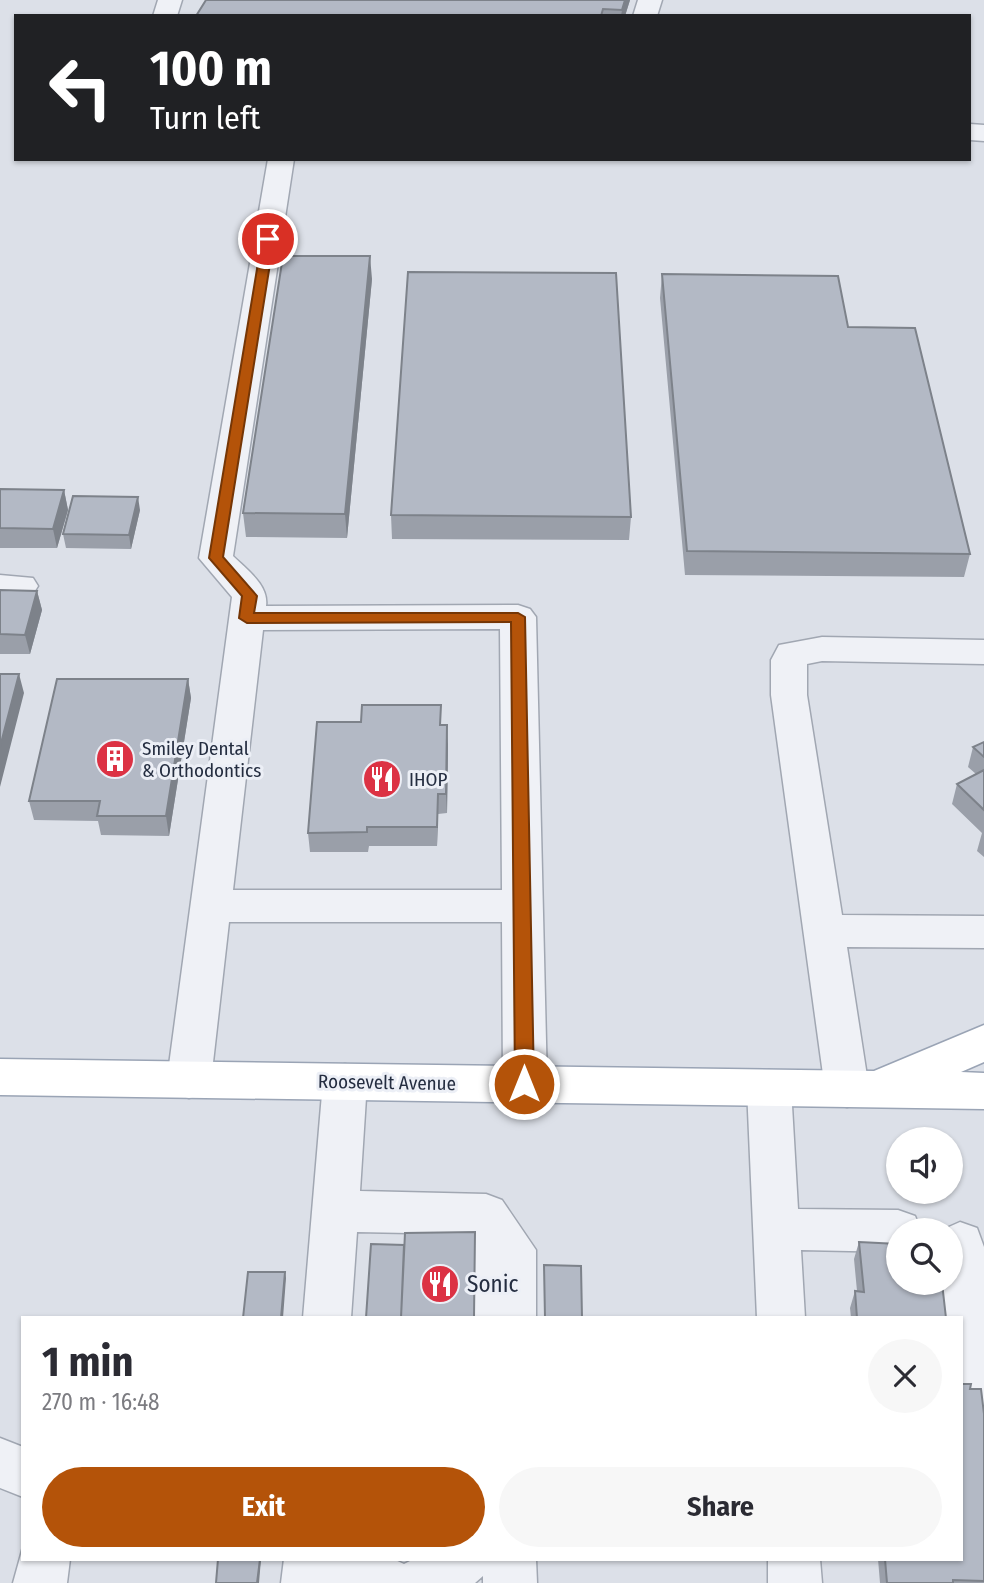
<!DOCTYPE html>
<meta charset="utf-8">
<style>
body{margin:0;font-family:"Fira Sans Condensed",sans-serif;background:#f7f7f7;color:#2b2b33;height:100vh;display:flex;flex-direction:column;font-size:26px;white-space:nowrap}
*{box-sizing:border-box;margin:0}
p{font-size:23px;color:#7c7c81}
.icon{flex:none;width:38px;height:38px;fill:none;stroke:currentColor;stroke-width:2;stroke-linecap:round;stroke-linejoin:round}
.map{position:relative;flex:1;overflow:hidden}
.panel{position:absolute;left:21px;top:1316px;width:942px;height:245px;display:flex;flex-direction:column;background:#fff;border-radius:0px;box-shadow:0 2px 5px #0004}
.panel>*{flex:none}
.hud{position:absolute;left:14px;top:14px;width:957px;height:147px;border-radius:0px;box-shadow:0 2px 5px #0004;background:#202124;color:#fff;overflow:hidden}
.fabs{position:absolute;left:886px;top:1127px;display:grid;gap:14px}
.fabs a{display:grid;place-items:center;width:77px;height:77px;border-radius:50%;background:#fff;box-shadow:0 2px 5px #0004;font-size:35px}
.pin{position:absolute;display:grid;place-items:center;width:60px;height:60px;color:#fff;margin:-30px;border:4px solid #fff;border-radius:50%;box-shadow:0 2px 7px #0007}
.me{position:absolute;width:77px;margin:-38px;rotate:0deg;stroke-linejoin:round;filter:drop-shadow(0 0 5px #0008)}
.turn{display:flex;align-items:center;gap:24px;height:147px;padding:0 21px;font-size:32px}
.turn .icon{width:91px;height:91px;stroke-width:2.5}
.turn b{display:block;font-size:49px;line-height:60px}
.round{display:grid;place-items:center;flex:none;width:74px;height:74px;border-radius:37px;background:#f7f7f7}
.overview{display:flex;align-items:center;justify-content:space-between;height:119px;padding:0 21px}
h1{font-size:42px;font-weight:700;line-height:52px}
.action{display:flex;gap:14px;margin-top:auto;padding:14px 21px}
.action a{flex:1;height:80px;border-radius:42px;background:#b45309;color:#fff;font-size:28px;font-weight:700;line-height:80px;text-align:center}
.action a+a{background:#f7f7f7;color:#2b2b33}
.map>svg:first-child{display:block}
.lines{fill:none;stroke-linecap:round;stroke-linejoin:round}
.minor-casing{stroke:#a1a7b2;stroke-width:3}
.major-casing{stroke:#9aa4b5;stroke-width:3}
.minor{fill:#eff1f6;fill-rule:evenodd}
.major{fill:#fff;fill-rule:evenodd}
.wall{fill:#9a9fa9}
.shaded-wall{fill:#7d828a}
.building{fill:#b3b9c5;stroke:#7d828a;stroke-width:2}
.route{fill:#b45309;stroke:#753606;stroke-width:2}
.labels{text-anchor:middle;stroke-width:6;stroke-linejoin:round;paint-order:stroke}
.poi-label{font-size:19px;fill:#242d40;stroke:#eceff6;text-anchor:start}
.street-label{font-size:19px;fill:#242d40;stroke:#eceff6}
.near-poi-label{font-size:23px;fill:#242d40;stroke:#eceff6;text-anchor:start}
</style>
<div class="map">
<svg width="984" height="1583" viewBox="0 0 984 1583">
<rect width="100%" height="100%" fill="#dce0e8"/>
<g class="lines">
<defs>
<path id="minor" d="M158,0H182L177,16H153Z
M638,0H662L657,16H633Z
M970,124L984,125V141L970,140Z
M268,159H294L233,556C247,570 269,585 266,606L518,605L530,609L536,617L547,1084L541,1097L525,1102L509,1097L503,1084L502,922H229L211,1080L205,1093L189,1098L173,1093L167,1080L232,597L199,558ZM500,629L502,890H233L263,630Z
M0,575L33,578L38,586L33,594L0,597Z
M822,637L984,640V664L822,661L807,664V695L842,915L984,916V948L847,947L869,1089L863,1102L847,1107L831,1102L825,1089L771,695V660L779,645Z
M345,1064L361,1069L367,1082L360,1191L486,1194L502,1200L536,1250V1318H459L462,1234L357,1232L351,1318H303L323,1082L329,1069Z
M769,1070L785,1075L791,1088L798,1209L898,1210L915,1216L921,1230H898V1252L801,1250L805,1318H757L747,1088L753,1075Z
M960,1222L977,1228L984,1247V1461L966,1454L961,1442V1318H945L941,1283H950V1230H942Z
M0,1438L23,1447V1497L0,1488Z
M23,1547V1559H70L67,1583H13Z
M284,1559H393L404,1564L414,1559H536L537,1583H483V1576L475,1583H281Z
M768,1559H820L822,1583H768Z"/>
<path id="major" d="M984,1025V1062L961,1072L984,1073V1109L0,1095V1059L874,1071Z"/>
</defs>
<use href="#minor" class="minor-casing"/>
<use href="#major" class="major-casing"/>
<use href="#minor" class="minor"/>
<use href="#major" class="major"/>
</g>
<path class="wall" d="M206,0H630L625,16H196Z
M662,274L848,327L970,554L964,577L685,575L660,298Z
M372,279L347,538L246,537L243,513Z
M0,489L64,490L68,510L57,548H0Z
M140,510L131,549L66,548L63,534Z
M391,515L631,517L629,540L392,539Z
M0,590L37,591L42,610L30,654H0Z
M188,679L191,698L169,836L101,835L98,821L34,820L29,801Z
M441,725L448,745L447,813L438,814L437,846H369L368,852H310L308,833Z
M984,742V857L977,851L982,833L952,804L957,784L976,774L968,767L973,747Z
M859,1242L946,1318H851L850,1308L855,1291H857L854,1259Z
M970,1389L984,1414V1583H880L878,1559H961Z"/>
<path class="shaded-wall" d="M625,0H630L625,16H621L622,10Z
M370,256L372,279L347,538L345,514Z
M64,490L68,510L57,548L53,529Z
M138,497L140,510L131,549L129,535Z
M37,591L42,610L30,654L25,635Z
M19,674L24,693L0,787V747Z
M188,679L191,698L169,836L166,816Z
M447,725L448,745L447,813L446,794Z
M438,794V814L437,846V827Z
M285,1272L286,1278L283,1318H281Z
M260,1559H261L259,1583H257Z"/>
<path class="building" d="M206,0H625L622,10L603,9L601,16H196Z
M283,256H370L345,514L243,513Z
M408,272L616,273L631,517L391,515Z
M662,274L838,276L848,327L915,328L970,554L687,551Z
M0,489L64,490L53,529L0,528Z
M73,496L138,497L129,535L63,534Z
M0,590L37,591L25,635L0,634Z
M0,674H19L0,747Z
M57,679H188L166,816H97L100,801H29Z
M362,705H441L440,725H447L446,794H438L437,827H367V832L308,833L317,722H361Z
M984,742V757L973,747Z
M984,770V810L957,784Z
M475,1232L474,1318H401L405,1233Z
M859,1242L898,1244V1283H942L946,1318H857L855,1291L864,1292Z
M371,1244L404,1245L401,1318H366Z
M544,1265L581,1266L582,1318H545Z
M248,1272H285L281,1318H243Z
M961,1384H971L970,1389H981L984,1414V1581L953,1580V1583H887L885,1559H961Z
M218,1559H260L257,1583H216Z"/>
<path class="route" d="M268,236L274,239L223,557L257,596L254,613H518L525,617L534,1084L524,1092L515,1084L511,622L247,623L239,618L242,596L209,558L262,239Z"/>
<defs>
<symbol id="building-disc" viewBox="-11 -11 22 22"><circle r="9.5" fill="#dc3244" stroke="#eceff6"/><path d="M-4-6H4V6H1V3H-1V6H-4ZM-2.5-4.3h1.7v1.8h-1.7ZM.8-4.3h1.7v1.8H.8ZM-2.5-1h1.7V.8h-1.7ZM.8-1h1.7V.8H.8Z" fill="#fff"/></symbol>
<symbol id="restaurant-disc" viewBox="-11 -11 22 22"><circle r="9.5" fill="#dc3244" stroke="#eceff6"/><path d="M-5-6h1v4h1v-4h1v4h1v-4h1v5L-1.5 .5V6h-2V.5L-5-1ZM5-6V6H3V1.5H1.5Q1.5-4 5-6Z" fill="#fff"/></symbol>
</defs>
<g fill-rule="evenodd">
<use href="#building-disc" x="93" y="737" width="44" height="44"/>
<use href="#restaurant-disc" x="360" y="757" width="44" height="44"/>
<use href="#restaurant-disc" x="418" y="1262" width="44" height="44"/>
</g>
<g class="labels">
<g class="poi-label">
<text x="142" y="755">Smiley Dental<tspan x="142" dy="22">&amp; Orthodontics</tspan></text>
<text x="409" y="786">IHOP</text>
</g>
<g class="street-label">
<text transform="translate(387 1082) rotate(1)" y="7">Roosevelt Avenue</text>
</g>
<g class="near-poi-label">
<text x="467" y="1292">Sonic</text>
</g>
</g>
</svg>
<div class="fabs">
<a><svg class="icon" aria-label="sound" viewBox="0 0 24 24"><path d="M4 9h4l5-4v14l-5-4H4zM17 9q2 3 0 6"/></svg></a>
<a><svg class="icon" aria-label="search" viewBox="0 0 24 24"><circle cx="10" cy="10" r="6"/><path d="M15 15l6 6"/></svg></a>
</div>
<div class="pin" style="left:268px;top:239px;background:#d93025"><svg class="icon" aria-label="arrive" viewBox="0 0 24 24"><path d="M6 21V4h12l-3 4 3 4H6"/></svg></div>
<svg class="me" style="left:524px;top:1084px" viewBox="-20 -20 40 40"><circle r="17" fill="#b45309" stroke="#fff" stroke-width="3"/><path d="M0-11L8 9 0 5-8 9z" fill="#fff"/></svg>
<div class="hud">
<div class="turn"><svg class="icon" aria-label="left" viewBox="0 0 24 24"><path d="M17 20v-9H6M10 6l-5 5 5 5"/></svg><div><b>100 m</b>Turn left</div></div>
</div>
<section class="panel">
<div class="overview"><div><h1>1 min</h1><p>270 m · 16:48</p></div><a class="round"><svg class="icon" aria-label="close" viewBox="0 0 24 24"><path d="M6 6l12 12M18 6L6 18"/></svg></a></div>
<div class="action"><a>Exit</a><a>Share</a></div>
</section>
</div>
